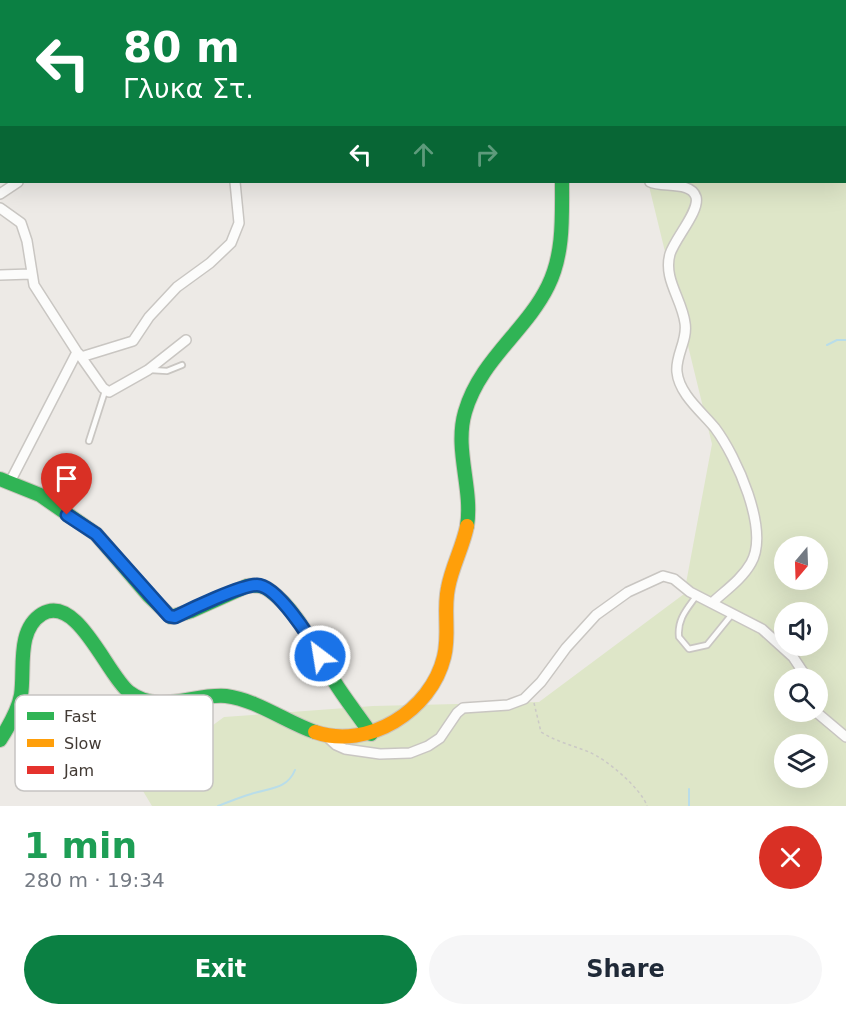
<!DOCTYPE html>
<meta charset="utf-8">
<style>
body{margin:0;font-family:"DejaVu Sans",sans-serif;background:#f6f6f7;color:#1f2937;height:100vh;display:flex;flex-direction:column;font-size:22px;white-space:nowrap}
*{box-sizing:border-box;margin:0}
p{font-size:20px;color:#747a83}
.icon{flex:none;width:33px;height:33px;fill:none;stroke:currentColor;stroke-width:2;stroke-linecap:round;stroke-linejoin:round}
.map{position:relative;height:806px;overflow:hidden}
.drawer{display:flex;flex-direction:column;background:#fff;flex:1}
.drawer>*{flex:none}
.top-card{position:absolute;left:0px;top:0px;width:846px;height:183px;box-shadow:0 6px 24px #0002;background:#0b8043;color:#fff;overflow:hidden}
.needle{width:39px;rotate:199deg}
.controls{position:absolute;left:774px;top:536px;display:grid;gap:12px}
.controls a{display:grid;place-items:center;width:54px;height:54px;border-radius:50%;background:#fff;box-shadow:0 6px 24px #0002;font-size:30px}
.pin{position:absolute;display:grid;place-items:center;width:51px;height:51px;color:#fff;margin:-62px -26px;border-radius:50% 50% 50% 0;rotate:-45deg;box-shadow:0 0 6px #0007}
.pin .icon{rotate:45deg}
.me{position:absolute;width:66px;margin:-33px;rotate:329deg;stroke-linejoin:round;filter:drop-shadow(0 0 4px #0008)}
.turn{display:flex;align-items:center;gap:21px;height:126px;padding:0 24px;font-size:27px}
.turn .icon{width:78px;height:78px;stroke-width:2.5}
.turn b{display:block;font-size:42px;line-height:51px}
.lanes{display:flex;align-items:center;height:57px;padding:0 24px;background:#0003;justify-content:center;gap:30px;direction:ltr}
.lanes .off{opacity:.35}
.round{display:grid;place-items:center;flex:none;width:63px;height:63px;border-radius:32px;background:#f6f6f7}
.overview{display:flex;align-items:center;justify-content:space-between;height:102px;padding:0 24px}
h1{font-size:36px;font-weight:800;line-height:45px;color:#1e9e55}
.action{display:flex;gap:12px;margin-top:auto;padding:12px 24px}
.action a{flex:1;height:69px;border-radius:36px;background:#0b8043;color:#fff;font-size:24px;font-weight:800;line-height:69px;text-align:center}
.action a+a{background:#f6f6f7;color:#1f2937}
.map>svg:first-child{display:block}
.green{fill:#dee6c8;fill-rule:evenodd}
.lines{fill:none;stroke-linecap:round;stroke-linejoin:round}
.stream{stroke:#b9dde9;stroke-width:2}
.lane-casing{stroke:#c9c6c2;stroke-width:8}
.street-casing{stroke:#c9c6c2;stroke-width:12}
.fast-casing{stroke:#ccc6be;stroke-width:16}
.slow-casing{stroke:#ccc6be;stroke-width:16}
.jam-casing{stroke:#ccc6be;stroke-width:16}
.path{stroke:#cbc9c6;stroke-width:1.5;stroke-dasharray:3 3;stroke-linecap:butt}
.lane{stroke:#fcfcfb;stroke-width:4.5}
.street{stroke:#fcfcfb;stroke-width:9}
.fast{stroke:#30b455;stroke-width:14}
.slow{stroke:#ff9f0a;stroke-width:14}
.jam{stroke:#e5322d;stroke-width:14}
.route-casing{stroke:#114b97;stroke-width:15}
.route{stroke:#1a73e8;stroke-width:10}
.key{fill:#fff;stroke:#c6c4c2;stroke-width:1.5}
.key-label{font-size:16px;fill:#423a34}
</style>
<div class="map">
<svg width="846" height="806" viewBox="0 0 846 806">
<rect width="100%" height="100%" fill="#edeae6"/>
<path class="green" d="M723,0H846V806H152L137,781L224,717L373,706L539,702L684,594L712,444L648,182H844V2ZM784,546H818V579H784ZM784,612H818V645H784ZM784,678H818V711H784ZM784,744H818V777H784Z"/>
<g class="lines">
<path class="stream" d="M789,2V0
M844,114L846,116
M827,345L837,340H846
M689,789V806
M218,806C229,802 240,797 251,794C268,788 287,790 295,770"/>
<defs>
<path id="lane" d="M0,117L2,113
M151,370L167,371L182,365
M89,441L105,391
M697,595C687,609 677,619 679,637L689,649L707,645L733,613"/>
<path id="street" d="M74,2L75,0
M380,2L381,0
M0,58H2
M650,182C662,188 691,181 696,197C700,211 675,238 670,254C663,279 682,299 685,323C688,340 675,356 677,372C679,394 702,412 715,428C736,456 770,530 751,563C742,579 726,590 713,602
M0,194L18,182
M0,208L21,223L27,241L34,285L77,352L10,482
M0,275L31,274
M79,354L103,388L109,392L148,370L186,340
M81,357L133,341L149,317L177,287L210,263L231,243L239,223L235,182
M815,711L846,737
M325,735L336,745L345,749L380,754L410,753L428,746L440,738L457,713L463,708L508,705L524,699L541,682L566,648L596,615L628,592L663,576L674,579L690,592L762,629L793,657L803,672L804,678"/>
<path id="fast" d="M0,479L40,495L96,534L149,596L171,617L191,611L247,586C255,585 262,585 269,590C299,611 315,651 334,681C345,699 359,716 371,734
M467,526C473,488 454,450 465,412C480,360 526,331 548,286C564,254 562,216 562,182
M0,740C9,726 18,711 21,695C25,670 16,630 42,614C77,593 107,675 129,692C159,715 194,693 226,696C257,700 286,722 315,732"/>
<path id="slow" d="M315,732C368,750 431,711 444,657C450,634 443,611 448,588C452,566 463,547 467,526"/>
<path id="jam" d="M558,0V2"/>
</defs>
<use href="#lane" class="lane-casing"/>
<use href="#street" class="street-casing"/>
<use href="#fast" class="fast-casing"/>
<use href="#slow" class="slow-casing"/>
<use href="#jam" class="jam-casing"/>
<path class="path" d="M534,703L541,732C557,742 572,745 589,752C606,759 641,788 647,806"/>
<use href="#lane" class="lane"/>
<use href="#street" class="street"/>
<use href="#fast" class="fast"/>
<use href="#slow" class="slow"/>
<use href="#jam" class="jam"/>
</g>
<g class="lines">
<defs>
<path id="route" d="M67,515L96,534L169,616L175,617C191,609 241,585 257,585C277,585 311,639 320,656"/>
</defs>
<use href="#route" class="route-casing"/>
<use href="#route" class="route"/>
</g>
<rect x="15" y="695" width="198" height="96" rx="9" class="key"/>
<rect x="27" y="712" width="27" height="8" fill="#30b455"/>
<rect x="27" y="739" width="27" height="8" fill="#ff9f0a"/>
<rect x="27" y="766" width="27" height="8" fill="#e5322d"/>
<g class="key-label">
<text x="64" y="722">Fast</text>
<text x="64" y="749">Slow</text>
<text x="64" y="776">Jam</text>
</g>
</svg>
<div class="controls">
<a><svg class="needle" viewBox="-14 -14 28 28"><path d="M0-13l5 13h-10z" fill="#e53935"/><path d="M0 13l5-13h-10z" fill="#747a83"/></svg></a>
<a><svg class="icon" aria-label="sound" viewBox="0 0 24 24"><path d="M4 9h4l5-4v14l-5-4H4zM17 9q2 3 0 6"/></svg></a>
<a><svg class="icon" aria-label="search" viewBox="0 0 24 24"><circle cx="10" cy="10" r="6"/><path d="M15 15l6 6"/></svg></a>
<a><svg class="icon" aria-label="layers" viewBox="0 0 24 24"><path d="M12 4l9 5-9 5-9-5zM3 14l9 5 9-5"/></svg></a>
</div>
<div class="pin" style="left:67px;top:515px;background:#d93025"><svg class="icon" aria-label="arrive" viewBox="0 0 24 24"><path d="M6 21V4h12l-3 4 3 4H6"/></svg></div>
<svg class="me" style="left:320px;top:656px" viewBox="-20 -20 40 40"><circle r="17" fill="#1a73e8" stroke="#fff" stroke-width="3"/><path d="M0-11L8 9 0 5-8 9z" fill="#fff"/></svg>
<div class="top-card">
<div class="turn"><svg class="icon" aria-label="left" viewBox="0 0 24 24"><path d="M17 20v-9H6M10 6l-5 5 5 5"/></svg><div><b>80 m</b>Γλυκα Στ.</div></div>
<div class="lanes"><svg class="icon" aria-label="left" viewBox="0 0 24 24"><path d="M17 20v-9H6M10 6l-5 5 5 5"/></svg><svg class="icon off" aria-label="ahead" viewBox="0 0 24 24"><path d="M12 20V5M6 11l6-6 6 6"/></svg><svg class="icon off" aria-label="right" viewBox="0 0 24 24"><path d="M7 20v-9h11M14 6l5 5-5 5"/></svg></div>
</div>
</div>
<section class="drawer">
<div class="overview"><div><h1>1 min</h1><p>280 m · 19:34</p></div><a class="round" style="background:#d93025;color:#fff"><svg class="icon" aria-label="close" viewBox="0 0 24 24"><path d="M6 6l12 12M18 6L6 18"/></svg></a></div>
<div class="action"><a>Exit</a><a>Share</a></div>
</section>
